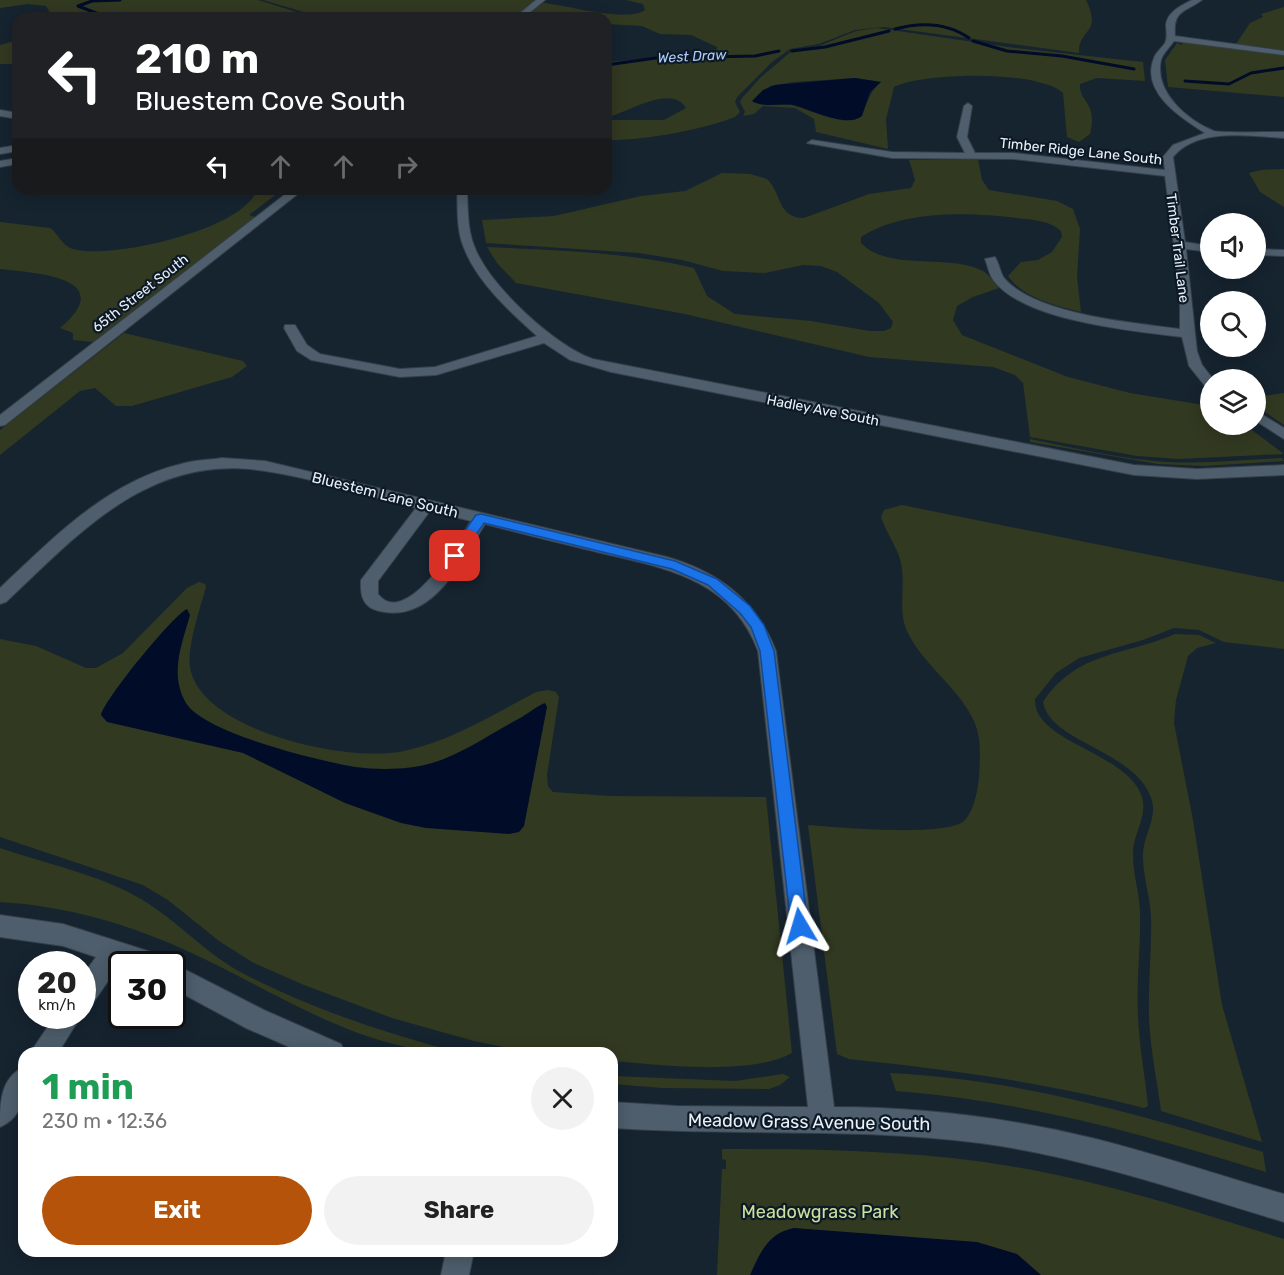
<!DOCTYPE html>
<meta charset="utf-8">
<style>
body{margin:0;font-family:Rubik,sans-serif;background:#f2f2f2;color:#222;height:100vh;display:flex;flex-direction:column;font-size:22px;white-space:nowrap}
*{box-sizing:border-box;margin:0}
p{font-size:20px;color:#767676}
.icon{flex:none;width:33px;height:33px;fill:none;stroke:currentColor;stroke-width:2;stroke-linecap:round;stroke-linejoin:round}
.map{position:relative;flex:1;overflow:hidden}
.details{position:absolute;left:18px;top:1047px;width:600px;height:210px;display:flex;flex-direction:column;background:#fff;border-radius:18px;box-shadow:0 3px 15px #0003}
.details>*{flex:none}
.hud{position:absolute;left:12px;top:12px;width:600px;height:183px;border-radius:18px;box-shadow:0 3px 15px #0003;background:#202124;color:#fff;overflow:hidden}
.buttons{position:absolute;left:1200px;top:213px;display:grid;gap:12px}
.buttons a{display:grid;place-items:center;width:66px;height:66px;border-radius:50%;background:#fff;box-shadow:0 3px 15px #0003;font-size:30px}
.speed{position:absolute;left:18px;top:951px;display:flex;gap:12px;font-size:30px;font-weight:700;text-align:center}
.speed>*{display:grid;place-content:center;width:78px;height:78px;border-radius:50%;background:#fff;box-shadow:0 3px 15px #0003;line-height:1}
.speed small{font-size:15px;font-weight:400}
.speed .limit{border:3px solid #111;border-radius:9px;background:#fff;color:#111}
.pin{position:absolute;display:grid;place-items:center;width:51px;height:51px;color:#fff;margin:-26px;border-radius:12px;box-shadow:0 3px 9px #0006}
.me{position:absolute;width:66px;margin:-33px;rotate:353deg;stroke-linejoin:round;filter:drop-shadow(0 0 4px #0008)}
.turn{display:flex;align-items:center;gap:21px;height:126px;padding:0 24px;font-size:27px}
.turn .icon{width:78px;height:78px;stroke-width:2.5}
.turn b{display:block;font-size:42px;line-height:51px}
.lanes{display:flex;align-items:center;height:57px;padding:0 24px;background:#0003;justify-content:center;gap:30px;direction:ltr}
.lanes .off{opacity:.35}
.round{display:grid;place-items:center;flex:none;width:63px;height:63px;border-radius:32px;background:#f2f2f2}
.head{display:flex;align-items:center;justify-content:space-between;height:102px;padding:0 24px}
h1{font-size:36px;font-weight:700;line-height:45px;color:#1e9e55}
.button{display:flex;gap:12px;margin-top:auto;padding:12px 24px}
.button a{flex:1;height:69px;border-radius:36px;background:#b45309;color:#fff;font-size:24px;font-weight:700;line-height:69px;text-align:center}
.button a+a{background:#f2f2f2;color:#222}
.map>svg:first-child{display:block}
.green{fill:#323921;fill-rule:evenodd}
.water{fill:#010c29}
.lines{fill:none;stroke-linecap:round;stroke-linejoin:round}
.stream{stroke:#010c29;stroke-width:3}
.minor-casing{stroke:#353f4a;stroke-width:2}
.minor{fill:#4e5e6c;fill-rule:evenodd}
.route{fill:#1a73e8;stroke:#114b97;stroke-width:1.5}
.labels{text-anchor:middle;stroke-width:4.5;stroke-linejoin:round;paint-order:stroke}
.far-water-label{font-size:14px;font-style:italic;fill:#aecbfb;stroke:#0d1a26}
.far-street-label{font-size:14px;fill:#e8f1f9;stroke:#0d1a26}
.street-label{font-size:15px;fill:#e8f1f9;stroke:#0d1a26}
.near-street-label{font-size:18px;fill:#e8f1f9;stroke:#0d1a26}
.near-park-label{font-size:18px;fill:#cbe09b;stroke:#0d1a26}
</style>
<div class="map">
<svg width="1284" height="1275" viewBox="0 0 1284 1275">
<rect width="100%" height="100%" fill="#162430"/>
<path class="green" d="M0,0H258L316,18H53L46,6L28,4L0,8Z
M263,0H536L513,18H324Z
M626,0H1086C1103,35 1078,28 1079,53L884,27L855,30L819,44L790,49L772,62L737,97L735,102L740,112L735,117C703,130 640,141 606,140V120H664L686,108C671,83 625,114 606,118V62L708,54L716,51L717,47L691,35L660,34L642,26L606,24V18H523L543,3C567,5 627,23 645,10L643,4Z
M1284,7V50L1236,44L1250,23L1263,17L1261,14Z
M877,28L1015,48L1143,62L1145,81L1097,78L1080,84C1079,103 1098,101 1090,134L1079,142L1067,137L1063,93C1038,70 924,72 894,87L886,119L888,149L816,132L814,119L795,108L763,106L754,114L743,116L745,112L740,102L742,98L761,77L793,50L819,46L856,31ZM855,78L881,82C867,93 868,109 855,120L824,116L792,105L753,102L770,86L794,82Z
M18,40V64H0V45Z
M1182,42L1284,55V97L1168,87L1165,60L1177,43L1182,45Z
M978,159L982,180L989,190L1057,201L1073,209L1080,229L1077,277L1081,312C1056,306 1023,298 1008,276L1021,262L1038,260L1052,252L1062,237L1061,231C1049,220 1032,220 1017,218C970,212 902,210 861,237V243C889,272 949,253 983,271C989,274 994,283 999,288L973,297L957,306L953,320L962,335L1068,377L1130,393L1210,406V424L1245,425L1284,454L1179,459L1137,456L1030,437L1023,383L1015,375L993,367L869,357L685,314L516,283L497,263L487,247C556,250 626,252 694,268L707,296L735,314L811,321L870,331H884L891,328L893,322L879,303L837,272L821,266L803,265L765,273L723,271L682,260L639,253L486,243L482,220L554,216L641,196L685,191L722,173L750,174L767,179C782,193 777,218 804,218L869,194L911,188L915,180L909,160Z
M1284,169V207L1260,192L1249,173L1261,170Z
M257,189H283L249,215L255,217L93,342L73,340V333L60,328C120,277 35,273 0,269V222L50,228C60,235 61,247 77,250C114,258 245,230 257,189Z
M124,333L243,361L247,366L232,377L132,406H116L95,388L80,391L0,455V430Z
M1284,393V425L1256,406V397Z
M1030,439C1075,448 1121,459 1167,462C1205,464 1244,460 1282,458L1284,461L1204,466L1158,464L1030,442Z
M902,505L1284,582V649L1224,642L1199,630L1174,628L1143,640L1079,658L1056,673L1035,699C1033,743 1128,752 1142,797C1148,818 1132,834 1133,855C1133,875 1140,894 1140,914C1141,947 1136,981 1138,1015C1139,1045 1145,1075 1148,1106L1144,1108C1044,1082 951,1070 849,1059L837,1054L808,825C836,827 948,838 965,820C974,810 978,790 979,777C980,757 982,737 973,719C957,686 923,665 907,631C897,610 907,582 900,559C895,544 886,532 881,517L884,510Z
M199,582L205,584L206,587C200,609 185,651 191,672C208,733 350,763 404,751C451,741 494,714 536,692L548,690L556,692L559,697L547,775L548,786L553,792L609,796L766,797L792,1053C750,1076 660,1065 612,1061V1053H534L474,1041L392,1018L304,985L252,962L219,941L168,900L143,885L0,837V639L36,646L86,668H96L123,653L187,588Z
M1175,634L1199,635L1216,643L1197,648L1188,656L1176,700L1174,723L1193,820L1222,1005L1262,1142L1161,1111C1157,1080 1150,1048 1149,1016C1148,983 1152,949 1151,916C1150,896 1143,876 1143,857C1142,834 1160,818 1150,795C1131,750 1049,741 1043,702C1077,651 1124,656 1175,634Z
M0,848C44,863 101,875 141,899C178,921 206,954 244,974C312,1009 387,1034 461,1053C360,1053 274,990 185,950C126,923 65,906 0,902Z
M890,1073C1019,1079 1141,1115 1263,1152L1266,1172C1144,1134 1024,1101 896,1091Z
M783,1074L790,1077L780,1085L769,1089L663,1088L612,1084V1076L735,1081Z
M722,1149C835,1149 946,1151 1057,1175C1134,1191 1209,1216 1284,1239V1275H717L722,1169H726V1160L722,1159Z"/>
<path class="water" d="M855,78L881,82L870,92L862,116C846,129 811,109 794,105C781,103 763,108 752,101L763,90L775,85Z
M187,609L190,615C182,644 169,674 186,703C204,733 319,761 355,767C379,770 409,770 432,763C463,754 493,732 522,717C530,712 537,706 545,703L547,707L524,826L519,832L509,834L426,828L401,823L345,803L243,753L107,722L101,715C104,700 173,615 187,609Z
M794,1228L977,1242L1017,1254L1041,1275H750C760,1253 768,1233 794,1228Z"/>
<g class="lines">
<path class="stream" d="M109,18L78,6L92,1L120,0
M895,29C921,22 946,22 969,38
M973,41L1007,51L1062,56L1134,69
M792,51L825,47L889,31
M606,65L656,58L755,56L779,51
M1185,81L1229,84L1251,73L1284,68"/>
<defs>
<path id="minor" d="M536,0H545L523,18H514Z
M1192,0H1202C1184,13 1173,10 1175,36L1284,51V55L1174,41C1170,47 1163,53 1161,60C1154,92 1187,120 1214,131C1220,133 1272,132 1284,132V138C1250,136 1197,127 1173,157L1185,242L1210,246V252L1186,249L1197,351L1202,365L1214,380H1210V387L1205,386L1189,366L1182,337C1132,331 1025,321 994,281C989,275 988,266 985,259L995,257C999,263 1000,272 1004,278C1035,315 1135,323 1180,329V293L1165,176L1013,159L892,158L807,143L812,140L892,152L965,153L957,137L964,106L968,103L972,106L967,137L975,153H1013L1165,170L1163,157L1173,145L1205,133C1181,118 1140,92 1154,58C1156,52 1162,48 1165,43C1168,37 1166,31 1166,25C1167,12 1182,5 1192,0Z
M0,110L18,113V119L0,116Z
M18,145V151L0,154V148Z
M18,158V164L0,167V161Z
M292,189H304L5,425L0,426V415Z
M457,189H467C468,208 467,230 475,248C490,286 555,346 593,359L1134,465L1197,469L1284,465V475L1197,479L1134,475L611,372L570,360L544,343L436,375L400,377L311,360L297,351L284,328L285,325H295L307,345L320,354L400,369L435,367L537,336C511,313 477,282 464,248C456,230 458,208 457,189Z
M1256,249L1284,250V256L1256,255Z
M1256,411L1284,428V439L1256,421Z
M222,458L265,461L667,557C719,572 756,600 776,651L834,1107C921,1107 1011,1118 1096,1139C1159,1155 1221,1176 1284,1194V1222C1184,1192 1084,1157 980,1143C858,1127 735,1136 612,1128V1102L677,1106L808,1107L758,651C731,578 664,568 597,552C560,543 522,534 485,524C461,562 433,624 379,611C363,607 360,596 361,580L416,508C366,495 316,479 265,471C152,452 81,531 6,602L0,604V588C54,537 107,482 181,464C194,460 209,460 222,458ZM430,511L471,521C459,540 406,630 378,594V581Z
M0,915L63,924L151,952L159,956L163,964L119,965L91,1006L82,1009V976L96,957L63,946L0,937Z
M172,963L264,1010L341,1044L345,1053H303L246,1028L172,988V964H169Z
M55,1016H81L58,1053H30Z
M24,1067C24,1091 26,1116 0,1127C0,1103 0,1078 24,1067Z
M446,1251H474L469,1275H441Z"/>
</defs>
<use href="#minor" class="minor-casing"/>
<use href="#minor" class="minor"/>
</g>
<path class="route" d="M481,514L675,561L717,579L750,606L764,625L774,651L808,926L806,931L800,934L793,931L791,926L760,651L751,627L740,613L708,585L672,569L484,523L459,559H450V552L476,515Z"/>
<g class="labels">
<g class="far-water-label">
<text transform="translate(692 56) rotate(-3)" y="5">West Draw</text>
</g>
<g class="far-street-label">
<text transform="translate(1081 151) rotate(6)" y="5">Timber Ridge Lane South</text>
<text transform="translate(1178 248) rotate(83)" y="5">Timber Trail Lane</text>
<text transform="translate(140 293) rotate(-38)" y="5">65th Street South</text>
<text transform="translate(823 410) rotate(11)" y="5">Hadley Ave South</text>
</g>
<g class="street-label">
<text transform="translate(385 495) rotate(14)" y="5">Bluestem Lane South</text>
</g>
<g class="near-street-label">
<text transform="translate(809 1122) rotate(1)" y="6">Meadow Grass Avenue South</text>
</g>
<g class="near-park-label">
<text x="820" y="1218">Meadowgrass Park</text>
</g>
</g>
</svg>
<div class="buttons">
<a><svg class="icon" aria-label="sound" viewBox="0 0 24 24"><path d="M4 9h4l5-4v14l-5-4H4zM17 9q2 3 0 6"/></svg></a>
<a><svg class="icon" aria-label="search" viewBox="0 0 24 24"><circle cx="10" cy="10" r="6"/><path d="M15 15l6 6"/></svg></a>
<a><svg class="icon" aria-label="layers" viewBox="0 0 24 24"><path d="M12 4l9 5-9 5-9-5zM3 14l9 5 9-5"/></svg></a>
</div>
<div class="speed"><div>20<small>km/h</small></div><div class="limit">30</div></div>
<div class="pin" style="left:455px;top:556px;background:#d93025"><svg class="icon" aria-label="arrive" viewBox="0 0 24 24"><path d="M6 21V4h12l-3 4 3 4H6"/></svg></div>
<svg class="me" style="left:800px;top:926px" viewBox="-20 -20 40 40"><path d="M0-17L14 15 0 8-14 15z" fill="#1a73e8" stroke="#fff" stroke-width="4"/></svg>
<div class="hud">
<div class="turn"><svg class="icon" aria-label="left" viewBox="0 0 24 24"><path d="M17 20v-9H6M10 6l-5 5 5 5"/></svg><div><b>210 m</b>Bluestem Cove South</div></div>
<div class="lanes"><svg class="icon" aria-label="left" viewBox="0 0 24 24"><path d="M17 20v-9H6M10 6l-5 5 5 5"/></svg><svg class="icon off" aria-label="ahead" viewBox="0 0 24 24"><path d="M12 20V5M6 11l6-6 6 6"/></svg><svg class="icon off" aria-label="ahead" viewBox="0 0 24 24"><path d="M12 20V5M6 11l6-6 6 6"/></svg><svg class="icon off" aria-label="right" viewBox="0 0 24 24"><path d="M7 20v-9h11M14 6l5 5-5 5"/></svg></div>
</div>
<section class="details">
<div class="head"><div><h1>1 min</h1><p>230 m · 12:36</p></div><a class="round"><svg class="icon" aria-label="close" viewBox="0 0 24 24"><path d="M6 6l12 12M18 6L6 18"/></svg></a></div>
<div class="button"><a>Exit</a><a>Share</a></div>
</section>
</div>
